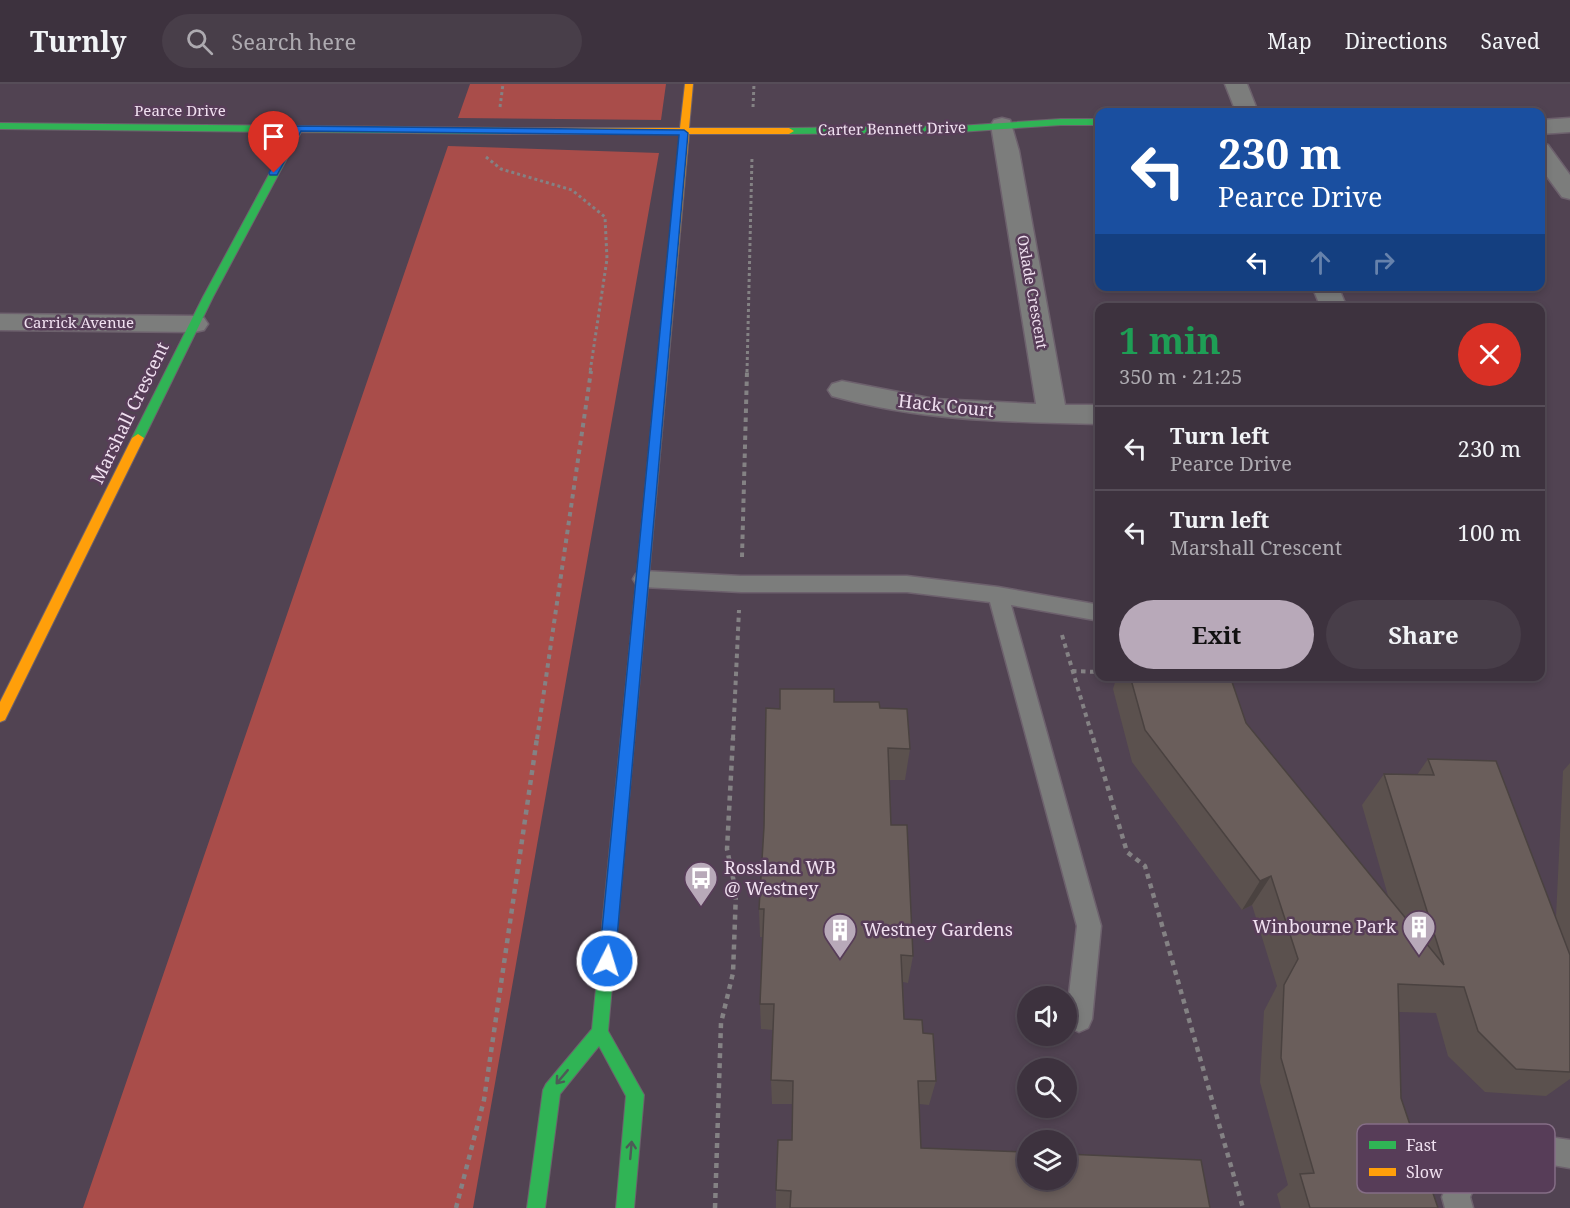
<!DOCTYPE html>
<meta charset="utf-8">
<style>
body{margin:0;font-family:"Noto Serif",serif;background:#483e49;color:#f1f3f6;height:100vh;display:flex;flex-direction:column;font-size:22px;white-space:nowrap}
*{box-sizing:border-box;margin:0}
p{font-size:20px;color:#adaab0}
.icon{flex:none;width:33px;height:33px;fill:none;stroke:currentColor;stroke-width:2;stroke-linecap:round;stroke-linejoin:round}
.map{position:relative;flex:1;overflow:hidden}
.sheet{position:absolute;left:1095px;top:219px;width:450px;height:378px;display:flex;flex-direction:column;background:#3d323e;border-radius:12px;box-shadow:0 3px 9px #0003,0 0 0 2px #564d58}
.sheet>*{flex:none}
.top-card{position:absolute;left:1095px;top:24px;width:450px;height:183px;border-radius:12px;box-shadow:0 3px 9px #0003,0 0 0 2px #564d58;background:#1a4fa0;color:#fff;overflow:hidden}
.fabs{position:absolute;left:1017px;top:902px;display:grid;gap:12px}
.fabs a{display:grid;place-items:center;width:60px;height:60px;border-radius:50%;background:#3d323e;box-shadow:0 3px 9px #0003,0 0 0 2px #564d58;font-size:30px}
.pin{position:absolute;display:grid;place-items:center;width:51px;height:51px;color:#fff;margin:-62px -26px;border-radius:50% 50% 50% 0;rotate:-45deg;box-shadow:0 0 6px #0007}
.pin .icon{rotate:45deg}
.me{position:absolute;width:66px;margin:-33px;rotate:5deg;stroke-linejoin:round;filter:drop-shadow(0 0 4px #0008)}
.turn{display:flex;align-items:center;gap:21px;height:126px;padding:0 24px;font-size:27px}
.turn .icon{width:78px;height:78px;stroke-width:2.5}
.turn b{display:block;font-size:42px;line-height:51px}
.lanes{display:flex;align-items:center;height:57px;padding:0 24px;background:#0003;justify-content:center;gap:30px;direction:ltr}
.lanes .off{opacity:.35}
.round{display:grid;place-items:center;flex:none;width:63px;height:63px;border-radius:32px;background:#483e49}
.summary{display:flex;align-items:center;justify-content:space-between;height:102px;padding:0 24px}
h1{font-size:36px;font-weight:700;line-height:45px;color:#1e9e55}
.action{display:flex;gap:12px;margin-top:auto;padding:12px 24px}
.action a{flex:1;height:69px;border-radius:36px;background:#b8a9b9;color:#111;font-size:24px;font-weight:700;line-height:69px;text-align:center}
.action a+a{background:#483e49;color:#f1f3f6}
ul{padding:0;list-style:none}
li{display:flex;align-items:center;gap:18px;height:84px;padding:0 24px;border-top:2px solid #564d58}
li div{flex:1}
li b{display:block;font-size:22px}
li em{font-style:normal}
header{display:flex;align-items:center;gap:36px;box-sizing:border-box;height:84px;padding:0 30px;background:#3d323e;border-bottom:2px solid #564d58}
header strong{font-size:28px}
nav{display:flex;gap:33px;margin-inline-start:auto;font-size:21px}
.search{width:420px;height:54px;background:#483e49;display:flex;align-items:center;gap:15px;box-sizing:border-box;padding:0 21px;border-radius:33px;color:#adaab0;font-size:22px}
.map>svg:first-child{display:block}
.green{fill:#a94d4a}
.lines{fill:none;stroke-linecap:round;stroke-linejoin:round}
.lane-casing{stroke:#6d616d;stroke-width:3}
.street-casing{stroke:#6d616d;stroke-width:3}
.fast-casing{stroke:#6d616d;stroke-width:2}
.slow-casing{stroke:#6d616d;stroke-width:2}
.path-far2{stroke:#848284;stroke-width:3;stroke-dasharray:3 3;stroke-linecap:butt}
.path-far1{stroke:#848284;stroke-width:4;stroke-dasharray:4.5 4.5;stroke-linecap:butt}
.path{stroke:#848284;stroke-width:4.5;stroke-dasharray:5 5;stroke-linecap:butt}
.lane{fill:#7c7d7c;fill-rule:evenodd}
.street{fill:#7c7d7c;fill-rule:evenodd}
.fast{fill:#30b455;fill-rule:evenodd}
.slow{fill:#ff9f0a;fill-rule:evenodd}
.wall{fill:#5b514e}
.shaded-wall{fill:#4a4240}
.building{fill:#6a5e5b;stroke:#4a4240;stroke-width:1.5}
.oneway{stroke:#4d5b57}
.route{fill:#1a73e8;stroke:#114b97;stroke-width:1.5}
.labels{text-anchor:middle;stroke-width:5;stroke-linejoin:round;paint-order:stroke}
.far-street-label{font-size:15px;fill:#f0e0f0;stroke:#573d58}
.street-label{font-size:18px;fill:#f0e0f0;stroke:#573d58}
.poi-label{font-size:18px;fill:#f0e0f0;stroke:#573d58;text-anchor:start}
.key{fill:#573d58;stroke:#856e86;stroke-width:1.5}
.key-label{font-size:16px;fill:#f0e0f0}
</style>
<header>
<strong>Turnly</strong>
<div class="search"><svg class="icon" aria-label="search" viewBox="0 0 24 24"><circle cx="10" cy="10" r="6"/><path d="M15 15l6 6"/></svg>Search here</div>
<nav><a>Map</a><a>Directions</a><a>Saved</a></nav>
</header>
<div class="map">
<svg width="1570" height="1124" viewBox="0 0 1570 1124">
<rect width="100%" height="100%" fill="#514352"/>
<path class="green" d="M470,0H666L661,36L458,34Z
M448,62L659,69L473,1124H83Z"/>
<g class="lines">
<defs>
<path id="lane" d="M643,487L741,492H907L998,503L1100,521V537L1011,521L1101,842L1092,935L1088,944L1079,948L1070,944L1066,936L1077,842L990,518L907,508H741L643,503L636,500L633,495L636,490Z
M1535,1051L1570,1056V1084L1535,1078L1483,1084L1470,1113L1473,1124H1445L1442,1113L1464,1062L1498,1054Z"/>
<path id="street" d="M1225,0H1247L1258,28H1236Z
M1002,34L1010,36L1019,67L1065,321H1100V340C1009,338 920,337 832,312L828,306L832,300L842,297L934,315L1036,320L991,41L994,36Z
M1570,34V48L1540,50V36Z
M1540,59L1548,61L1570,91V115L1562,113L1540,83Z
M1312,202H1338L1347,224H1321Z
M0,230L195,232L204,234L208,240L204,246L195,248L0,246Z"/>
<path id="fast" d="M1061,35H1100V41H1061L959,48L789,50L784,47L789,44L959,42Z
M0,39L509,44L514,47L509,50L301,48L213,213L144,354L138,358L132,354L203,213L292,48L0,45Z
M647,443L653,448L608,947L644,1011L634,1124H616L626,1012L599,962L560,1010L545,1124H527L543,1006L546,1000L592,945L641,448Z"/>
<path id="slow" d="M685,0H693L689,44H789L794,47L789,50H689L653,448L647,453L641,448L680,50H509L504,47L509,44H680Z
M138,350L144,354L5,636L0,638V618L132,354Z"/>
</defs>
<use href="#lane" class="lane-casing"/>
<use href="#street" class="street-casing"/>
<use href="#fast" class="fast-casing"/>
<use href="#slow" class="slow-casing"/>
<path class="path-far2" d="M500,23L503,0
M753,23L754,0
M486,73L501,85L572,106L605,133L607,175L590,288
M747,288L752,73"/>
<path class="path-far1" d="M742,473L747,287
M1062,551L1093,655
M1072,587L1100,588
M1312,592L1323,596H1372
M537,655L591,287
M733,655L739,526"/>
<path class="path" d="M1093,654L1127,768L1145,782L1243,1124
M456,1124L484,1016L537,654
M715,1124L721,939L733,889L736,808L727,765L733,654"/>
<use href="#lane" class="lane"/>
<use href="#street" class="street"/>
<use href="#fast" class="fast"/>
<use href="#slow" class="slow"/>
</g>
<path class="wall" d="M1117,592H1230L1246,639L1389,815L1362,721L1384,690L1417,691L1428,675L1556,833L1563,687L1570,679V995L1546,1012L1485,1008L1448,972L1436,929L1399,928L1401,1014L1438,1124H1281L1277,1110L1288,1101L1260,998L1264,927L1277,902L1252,821L1242,826L1132,678L1113,605Z
M834,618L880,624L910,665L905,696H889L891,741L913,872L908,899L903,898L904,935L923,949L936,997L929,1021L919,1020L921,1064L1210,1124H776V1106L792,1056L793,1020H772L771,996L773,946L761,945L760,920L763,853H760L759,825L780,625Z"/>
<path class="shaded-wall" d="M1271,792L1252,821L1242,826L1260,797Z"/>
<path class="building" d="M1130,592H1230L1246,639L1444,881L1384,690L1434,691L1428,675L1496,677L1570,871V988L1516,985L1478,947L1464,903L1398,900L1401,1014L1438,1124H1310L1300,1090L1314,1089L1281,974L1284,901L1298,875L1271,792L1260,797L1145,646Z
M780,605H834V618H879L880,624L907,625L910,665L888,664L891,741H907L913,872L901,871L904,935L922,936L923,949L933,950L936,997H918L921,1064L1028,1068V1095H1066V1070L1201,1076L1210,1124H790L791,1107L776,1106L778,1056H792L793,997L771,996L774,920H760L764,825H759L764,743L766,624L780,625Z"/>
<defs><path id="oneway-shaft" d="M-6 0H5M1.5-3L5.5 0L1.5 3" fill="none" stroke-width="1.6" stroke-linecap="round" stroke-linejoin="round" transform="scale(1.5)"/></defs>
<g class="oneway">
<use href="#oneway-shaft" transform="translate(562 993) rotate(130)"/>
<use href="#oneway-shaft" transform="translate(631 1066) rotate(-85)"/>
</g>
<path class="route" d="M294,42L684,46L688,49L615,877L613,882L607,884L601,882L599,877L679,51L301,47L277,91H270L269,89Z"/>
<defs>
<symbol id="bus-pin" viewBox="-11 -11 22 30"><path d="M0 17L-7.5 6A9.5 9.5 0 1 1 7.5 6Z" fill="#b8a9b9" stroke="#573d58"/><path d="M-5-6H5V4H4V6H2V4H-2V6H-4V4H-5ZM-3.5-4V0h7V-4ZM-3.5 1.2v1.5H-2V1.2ZM2 1.2v1.5H3.5V1.2Z" fill="#fff"/></symbol>
<symbol id="building-pin" viewBox="-11 -11 22 30"><path d="M0 17L-7.5 6A9.5 9.5 0 1 1 7.5 6Z" fill="#b8a9b9" stroke="#573d58"/><path d="M-4-6H4V6H1V3H-1V6H-4ZM-2.5-4.3h1.7v1.8h-1.7ZM.8-4.3h1.7v1.8H.8ZM-2.5-1h1.7V.8h-1.7ZM.8-1h1.7V.8H.8Z" fill="#fff"/></symbol>
</defs>
<g fill-rule="evenodd">
<use href="#bus-pin" x="682" y="775" width="38" height="52"/>
<use href="#building-pin" x="1400" y="824" width="38" height="52"/>
<use href="#building-pin" x="821" y="827" width="38" height="52"/>
</g>
<g class="labels">
<g class="far-street-label">
<text x="180" y="32">Pearce Drive</text>
<text transform="translate(892 45) rotate(-1)" y="5">Carter Bennett Drive</text>
<text transform="translate(1032 208) rotate(80)" y="5">Oxlade Crescent</text>
<text x="79" y="244">Carrick Avenue</text>
</g>
<g class="street-label">
<text transform="translate(946 322) rotate(6)" y="6">Hack Court</text>
<text transform="translate(130 329) rotate(-64)" y="6">Marshall Crescent</text>
</g>
<g class="poi-label">
<text x="724" y="790">Rossland WB<tspan x="724" dy="21">@ Westney</tspan></text>
<text x="1396" y="849" text-anchor="end">Winbourne Park</text>
<text x="863" y="852">Westney Gardens</text>
</g>
</g>
<rect x="1357" y="1040" width="198" height="69" rx="9" class="key"/>
<rect x="1369" y="1057" width="27" height="8" fill="#30b455"/>
<rect x="1369" y="1084" width="27" height="8" fill="#ff9f0a"/>
<g class="key-label">
<text x="1406" y="1067">Fast</text>
<text x="1406" y="1094">Slow</text>
</g>
</svg>
<div class="fabs">
<a><svg class="icon" aria-label="sound" viewBox="0 0 24 24"><path d="M4 9h4l5-4v14l-5-4H4zM17 9q2 3 0 6"/></svg></a>
<a><svg class="icon" aria-label="search" viewBox="0 0 24 24"><circle cx="10" cy="10" r="6"/><path d="M15 15l6 6"/></svg></a>
<a><svg class="icon" aria-label="layers" viewBox="0 0 24 24"><path d="M12 4l9 5-9 5-9-5zM3 14l9 5 9-5"/></svg></a>
</div>
<div class="pin" style="left:274px;top:89px;background:#d93025"><svg class="icon" aria-label="arrive" viewBox="0 0 24 24"><path d="M6 21V4h12l-3 4 3 4H6"/></svg></div>
<svg class="me" style="left:607px;top:877px" viewBox="-20 -20 40 40"><circle r="17" fill="#1a73e8" stroke="#fff" stroke-width="3"/><path d="M0-11L8 9 0 5-8 9z" fill="#fff"/></svg>
<div class="top-card">
<div class="turn"><svg class="icon" aria-label="left" viewBox="0 0 24 24"><path d="M17 20v-9H6M10 6l-5 5 5 5"/></svg><div><b>230 m</b>Pearce Drive</div></div>
<div class="lanes"><svg class="icon" aria-label="left" viewBox="0 0 24 24"><path d="M17 20v-9H6M10 6l-5 5 5 5"/></svg><svg class="icon off" aria-label="ahead" viewBox="0 0 24 24"><path d="M12 20V5M6 11l6-6 6 6"/></svg><svg class="icon off" aria-label="right" viewBox="0 0 24 24"><path d="M7 20v-9h11M14 6l5 5-5 5"/></svg></div>
</div>
<section class="sheet">
<div class="summary"><div><h1>1 min</h1><p>350 m · 21:25</p></div><a class="round" style="background:#d93025;color:#fff"><svg class="icon" aria-label="close" viewBox="0 0 24 24"><path d="M6 6l12 12M18 6L6 18"/></svg></a></div>
<ul>
<li><svg class="icon" aria-label="left" viewBox="0 0 24 24"><path d="M17 20v-9H6M10 6l-5 5 5 5"/></svg><div><b>Turn left</b><p>Pearce Drive</p></div><em>230 m</em></li>
<li><svg class="icon" aria-label="left" viewBox="0 0 24 24"><path d="M17 20v-9H6M10 6l-5 5 5 5"/></svg><div><b>Turn left</b><p>Marshall Crescent</p></div><em>100 m</em></li>
</ul>
<div class="action"><a>Exit</a><a>Share</a></div>
</section>
</div>
